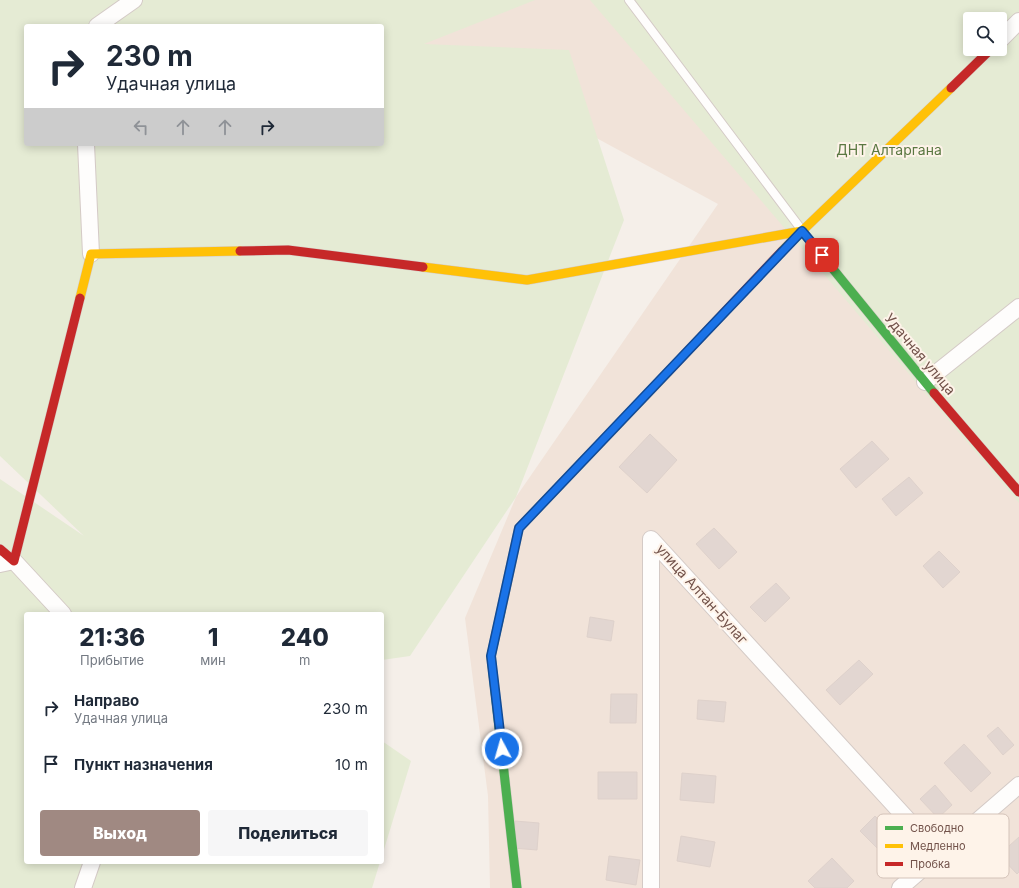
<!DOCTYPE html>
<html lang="ru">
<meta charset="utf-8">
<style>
body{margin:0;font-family:Inter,sans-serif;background:#f6f6f7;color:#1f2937;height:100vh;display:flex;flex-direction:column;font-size:15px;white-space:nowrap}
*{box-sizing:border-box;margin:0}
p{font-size:13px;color:#747a83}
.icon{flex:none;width:22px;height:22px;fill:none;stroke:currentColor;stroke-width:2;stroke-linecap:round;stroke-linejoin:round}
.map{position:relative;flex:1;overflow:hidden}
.details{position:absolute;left:24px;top:612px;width:360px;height:252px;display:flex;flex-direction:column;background:#fff;border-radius:4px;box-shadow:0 2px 10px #0003}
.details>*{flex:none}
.guide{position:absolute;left:24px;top:24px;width:360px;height:122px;border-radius:4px;box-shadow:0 2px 10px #0003;background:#fff;color:#1f2937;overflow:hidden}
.controls{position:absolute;left:963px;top:12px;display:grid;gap:8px}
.controls a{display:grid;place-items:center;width:44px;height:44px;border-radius:4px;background:#fff;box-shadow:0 2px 10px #0003;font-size:20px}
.pin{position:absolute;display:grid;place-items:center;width:34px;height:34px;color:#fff;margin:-17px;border-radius:8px;box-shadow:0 2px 6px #0006}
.me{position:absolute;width:44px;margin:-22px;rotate:354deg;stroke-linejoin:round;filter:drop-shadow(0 0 3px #0008)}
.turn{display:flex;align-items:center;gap:14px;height:84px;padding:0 16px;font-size:18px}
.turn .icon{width:52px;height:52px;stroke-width:2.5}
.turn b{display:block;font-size:28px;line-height:34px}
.lanes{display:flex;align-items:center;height:38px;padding:0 16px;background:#0003;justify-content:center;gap:20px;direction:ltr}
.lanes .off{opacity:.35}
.eta{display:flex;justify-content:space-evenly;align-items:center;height:68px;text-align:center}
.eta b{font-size:24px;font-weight:800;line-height:28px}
.button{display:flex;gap:8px;margin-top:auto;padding:8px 16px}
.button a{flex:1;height:46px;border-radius:4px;background:#a08982;color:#fff;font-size:16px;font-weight:800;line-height:46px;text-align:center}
.button a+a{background:#f6f6f7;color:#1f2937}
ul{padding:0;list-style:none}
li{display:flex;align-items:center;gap:12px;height:56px;padding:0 16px}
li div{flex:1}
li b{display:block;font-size:15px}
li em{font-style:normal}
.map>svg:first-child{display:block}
.residential{fill:#f1e3d9;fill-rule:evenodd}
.green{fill:#e5ebd4;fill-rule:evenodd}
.building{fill:#e2d6d1;stroke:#ded1cb}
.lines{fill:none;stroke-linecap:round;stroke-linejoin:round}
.lane-casing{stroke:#d4cac6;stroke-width:10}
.street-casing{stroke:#d4cac6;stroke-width:18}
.fast-casing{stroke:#d5cac6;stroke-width:10}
.slow-casing{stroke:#d5cac6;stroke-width:10}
.jam-casing{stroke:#d5cac6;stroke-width:10}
.lane{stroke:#fefdfc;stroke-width:8}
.street{stroke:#fefdfc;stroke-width:16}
.fast{stroke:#4caf50;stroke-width:9}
.slow{stroke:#ffc107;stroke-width:9}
.jam{stroke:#c62828;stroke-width:9}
.route-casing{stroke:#114b97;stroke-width:10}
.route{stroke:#1a73e8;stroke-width:7}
.labels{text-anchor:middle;stroke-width:4;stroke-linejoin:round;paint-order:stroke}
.park-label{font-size:14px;fill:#5b7842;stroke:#fef3e9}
.street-label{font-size:14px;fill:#72524a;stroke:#fef3e9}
.key{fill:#fef3e9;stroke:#d4c3b9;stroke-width:1}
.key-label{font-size:11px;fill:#72524a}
</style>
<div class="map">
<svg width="1019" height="888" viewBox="0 0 1019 888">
<rect width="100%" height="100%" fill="#f5efe9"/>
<path class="residential" d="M291,0H1019V888H490L488,796L465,618L516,497L718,204L423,44L382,26ZM970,19H1000V49H970Z"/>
<path class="green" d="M0,0H535L424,44L569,50L624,220L516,497L410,656L382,660V614H26V862H380L372,888H0V479L84,536L0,456ZM26,26H382V144H26Z
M590,0H1019V503ZM970,19H1000V49H970Z
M382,741L411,761L382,856Z"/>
<path class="building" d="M650,434L677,460L647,493L619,467Z
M872,441L889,459L856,488L840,469Z
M909,477L923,493L896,516L882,499Z
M714,528L737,552L719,569L696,544Z
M939,551L960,572L943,588L923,566Z
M776,583L790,598L765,622L750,607Z
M590,617L614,621L611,641L587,637Z
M859,660L873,674L840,705L826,690Z
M611,694H637L636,723H610Z
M698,700L726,702L724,722L697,719Z
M998,727L1014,745L1003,755L987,736Z
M964,744L991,773L971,792L944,763Z
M598,772H637V799H598Z
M682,773L716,776L714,803L680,800Z
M935,785L952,805L938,818L920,799Z
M875,816L901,843L887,858L860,831Z
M515,821L539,823L537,850L513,848Z
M681,836L715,842L710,867L677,861Z
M1019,837V872L1017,874L999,855Z
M609,856L640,860L636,885L606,880Z
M832,858L854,881L847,888H815L808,881Z"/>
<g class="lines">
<defs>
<path id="lane" d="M629,0L801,229"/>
<path id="street" d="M97,26L134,0
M1000,40L1019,21
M86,144L91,254
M925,382L1019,307
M0,564L14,561L63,614
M83,888L92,862
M651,888V539L939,854
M900,888L1019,785"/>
<path id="fast" d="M802,231L934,393
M501,611L491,656L517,888"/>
<path id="slow" d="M782,251L802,231L951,88
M423,267L527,280L802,231
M80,298L91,254L240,251
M501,611L519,528L668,372"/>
<path id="jam" d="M951,88L991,49
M240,251L288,250L423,267
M668,372L782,251
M934,393L1019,492
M0,549L14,561L80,298"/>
</defs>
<use href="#lane" class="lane-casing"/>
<use href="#street" class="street-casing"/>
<use href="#fast" class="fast-casing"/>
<use href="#slow" class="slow-casing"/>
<use href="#jam" class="jam-casing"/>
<use href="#lane" class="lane"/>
<use href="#street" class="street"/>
<use href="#fast" class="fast"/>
<use href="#slow" class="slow"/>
<use href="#jam" class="jam"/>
</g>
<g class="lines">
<defs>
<path id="route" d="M502,749L491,656L519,528L802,231L822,255"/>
</defs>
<use href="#route" class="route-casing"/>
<use href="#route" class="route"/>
</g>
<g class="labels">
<g class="park-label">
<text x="889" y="155">ДНТ Алтаргана</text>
</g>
<g class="street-label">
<text transform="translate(920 354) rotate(50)" y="5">Удачная улица</text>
<text transform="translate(702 594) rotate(48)" y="5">улица Алтан-Булаг</text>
</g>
</g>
<rect x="877" y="814" width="132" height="64" rx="6" class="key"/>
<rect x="885" y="826" width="18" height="4" fill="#4caf50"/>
<rect x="885" y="844" width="18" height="4" fill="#ffc107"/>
<rect x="885" y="862" width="18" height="4" fill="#c62828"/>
<g class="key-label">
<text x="910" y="832">Свободно</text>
<text x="910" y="850">Медленно</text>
<text x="910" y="868">Пробка</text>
</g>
</svg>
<div class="controls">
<a><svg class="icon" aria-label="search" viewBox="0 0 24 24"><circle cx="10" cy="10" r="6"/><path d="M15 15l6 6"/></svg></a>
</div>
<div class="pin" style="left:822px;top:255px;background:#d93025"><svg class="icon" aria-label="arrive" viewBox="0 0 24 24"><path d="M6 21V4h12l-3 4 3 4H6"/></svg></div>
<svg class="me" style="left:502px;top:749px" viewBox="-20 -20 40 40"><circle r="17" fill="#1a73e8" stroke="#fff" stroke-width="3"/><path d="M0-11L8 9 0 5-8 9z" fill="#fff"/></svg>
<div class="guide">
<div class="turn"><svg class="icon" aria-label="right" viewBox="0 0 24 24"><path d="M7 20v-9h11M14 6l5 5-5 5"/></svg><div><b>230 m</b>Удачная улица</div></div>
<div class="lanes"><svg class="icon off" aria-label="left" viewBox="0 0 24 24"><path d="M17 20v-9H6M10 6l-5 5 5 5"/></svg><svg class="icon off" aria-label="ahead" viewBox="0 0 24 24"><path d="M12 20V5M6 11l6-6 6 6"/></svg><svg class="icon off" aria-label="ahead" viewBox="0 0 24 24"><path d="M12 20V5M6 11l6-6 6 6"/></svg><svg class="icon" aria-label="right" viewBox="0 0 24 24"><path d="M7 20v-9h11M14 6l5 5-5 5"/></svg></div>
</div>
<section class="details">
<div class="eta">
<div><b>21:36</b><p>Прибытие</p></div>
<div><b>1</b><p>мин</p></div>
<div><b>240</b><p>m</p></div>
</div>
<ul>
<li><svg class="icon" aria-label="right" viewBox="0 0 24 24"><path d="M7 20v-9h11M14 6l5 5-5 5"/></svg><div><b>Направо</b><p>Удачная улица</p></div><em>230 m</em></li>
<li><svg class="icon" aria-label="arrive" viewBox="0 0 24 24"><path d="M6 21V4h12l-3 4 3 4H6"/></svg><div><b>Пункт назначения</b></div><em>10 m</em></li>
</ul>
<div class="button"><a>Выход</a><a>Поделиться</a></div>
</section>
</div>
